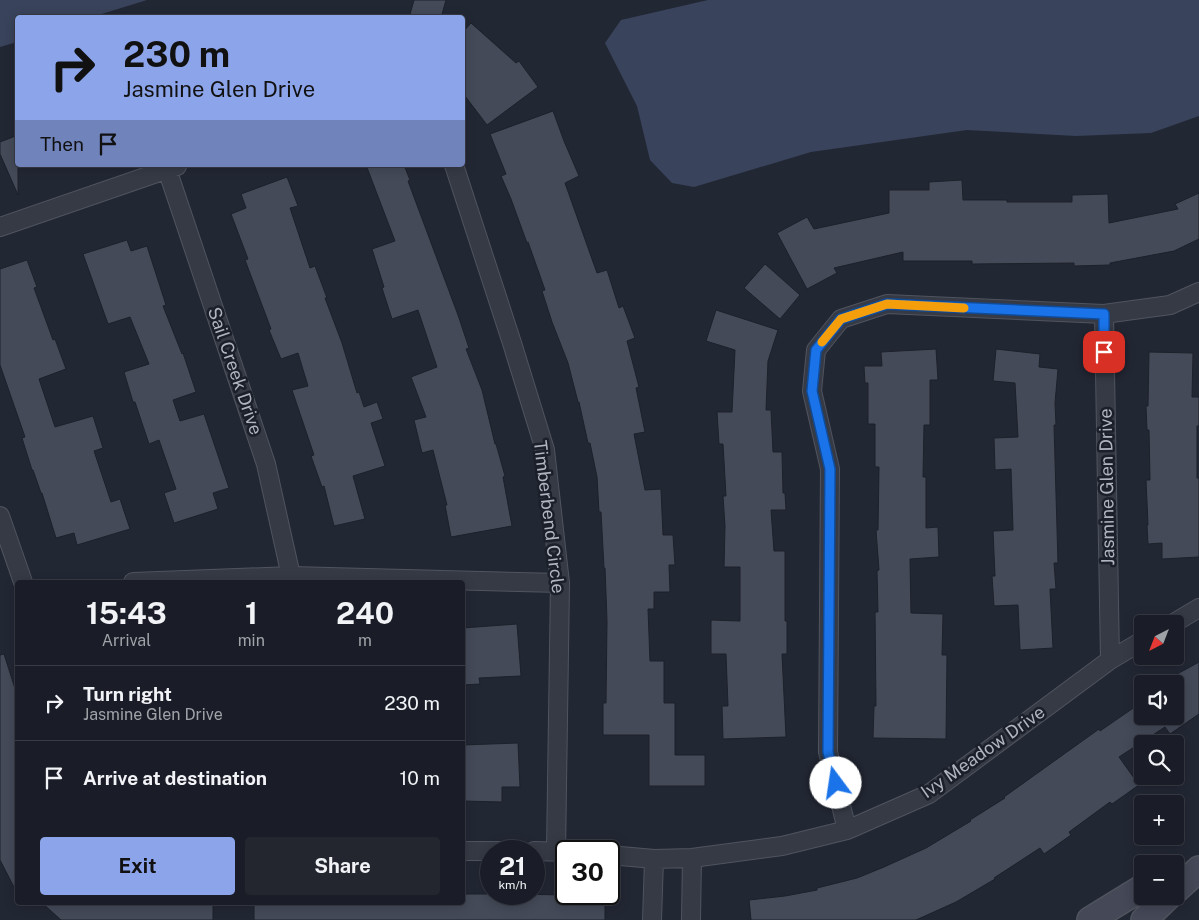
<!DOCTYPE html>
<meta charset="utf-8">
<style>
body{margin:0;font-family:"Public Sans",sans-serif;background:#23262f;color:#f1f3f6;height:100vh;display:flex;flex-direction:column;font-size:19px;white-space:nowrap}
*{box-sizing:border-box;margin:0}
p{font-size:16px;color:#9fa2a7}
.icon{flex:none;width:28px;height:28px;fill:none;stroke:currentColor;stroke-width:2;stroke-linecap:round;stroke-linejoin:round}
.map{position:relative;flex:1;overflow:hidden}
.drawer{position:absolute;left:15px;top:580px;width:450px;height:325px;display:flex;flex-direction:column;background:#1a1d27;border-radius:5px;box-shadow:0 2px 12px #0003,0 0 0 1px #383b44}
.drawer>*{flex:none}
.banner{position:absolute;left:15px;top:15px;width:450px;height:152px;border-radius:5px;box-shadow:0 2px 12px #0003,0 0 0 1px #383b44;background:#8ca4ea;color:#111;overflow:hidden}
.needle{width:32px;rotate:222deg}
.controls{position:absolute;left:1134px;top:615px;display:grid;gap:10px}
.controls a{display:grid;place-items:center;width:50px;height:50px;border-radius:5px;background:#1a1d27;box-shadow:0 2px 12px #0003,0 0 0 1px #383b44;font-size:25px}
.speed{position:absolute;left:480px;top:840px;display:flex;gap:10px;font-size:25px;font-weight:700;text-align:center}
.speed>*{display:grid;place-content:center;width:65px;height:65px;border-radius:50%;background:#1a1d27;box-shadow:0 2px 12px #0003,0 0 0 1px #383b44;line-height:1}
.speed small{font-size:12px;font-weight:400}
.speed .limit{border:2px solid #111;border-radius:8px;background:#fff;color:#111}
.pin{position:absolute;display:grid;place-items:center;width:42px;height:42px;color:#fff;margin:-21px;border-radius:10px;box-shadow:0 2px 8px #0006}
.me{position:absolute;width:55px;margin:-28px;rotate:346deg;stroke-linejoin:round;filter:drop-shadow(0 0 4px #0008)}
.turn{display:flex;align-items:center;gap:18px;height:105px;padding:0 25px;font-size:22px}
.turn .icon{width:65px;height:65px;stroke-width:2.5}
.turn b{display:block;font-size:35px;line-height:42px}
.then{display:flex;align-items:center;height:48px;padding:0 25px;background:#0003;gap:10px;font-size:19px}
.eta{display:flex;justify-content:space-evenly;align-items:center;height:85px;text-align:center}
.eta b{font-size:30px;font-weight:700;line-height:35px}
.cta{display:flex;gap:10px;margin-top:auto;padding:10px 25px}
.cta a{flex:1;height:58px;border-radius:5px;background:#8ca4ea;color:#111;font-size:20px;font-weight:700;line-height:58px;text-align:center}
.cta a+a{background:#23262f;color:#f1f3f6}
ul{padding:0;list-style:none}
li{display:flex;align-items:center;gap:15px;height:75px;padding:0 25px;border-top:1px solid #383b44}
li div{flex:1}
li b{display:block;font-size:19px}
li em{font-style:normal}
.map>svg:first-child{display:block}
.water{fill:#39435b}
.building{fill:#444a58;stroke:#1d212b}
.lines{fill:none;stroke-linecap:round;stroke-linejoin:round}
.street-casing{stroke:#50545f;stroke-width:20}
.secondary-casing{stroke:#50545f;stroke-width:28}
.street{stroke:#353a45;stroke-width:18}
.secondary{stroke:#444857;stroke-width:25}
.route-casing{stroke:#114b97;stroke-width:12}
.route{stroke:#1a73e8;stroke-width:9}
.slow{stroke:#f59e0b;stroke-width:9}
.labels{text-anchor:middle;stroke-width:5;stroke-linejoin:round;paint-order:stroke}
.street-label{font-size:18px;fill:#b0b4c1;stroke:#1b1f29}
</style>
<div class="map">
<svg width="1199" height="920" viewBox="0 0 1199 920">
<rect width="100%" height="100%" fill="#222734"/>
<path class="water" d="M0,0H147L92,17L18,18L17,42L0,47Z
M708,0H1199V116L1151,133L1076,136L967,130L811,152L694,187L672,183L650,160L637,106L605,43L621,20Z"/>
<path class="building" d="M414,0H446L441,18H409Z
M471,23L516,63L519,61L538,87L487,125L462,92V33Z
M553,111L564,141L579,176L565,183L597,273L607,270L619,308L623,306L635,338L627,341L639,387L636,388L645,432L634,434L645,490L661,489L663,535H673L675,565H669L670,592H654V609H648L650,661H664V703H675V755H705V786H649V735H603V703H606L607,621L605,568H604L601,512H599L597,477L590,443H588L579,402H578L568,363L552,322L542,291L545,290L528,242L527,243L511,199L501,176L506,174L490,134Z
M18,135V195L0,154V142Z
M366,165H404L410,180L408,181L458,315L469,348L466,349L482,390L495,444H496L505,476L503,477L512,526L451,537L445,505H447L433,450L422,453L414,420L426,417L411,377L437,367L418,310L392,319L382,288L384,287L372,249L395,241Z
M287,177L298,206L290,208L310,268L315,266L327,298H325L342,343L357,393L359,392L364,407L377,402L383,419L371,423L385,466L353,476L365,519L334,526L324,486L322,487L311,456L314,455L292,390L308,386L298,353L281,359L269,330L271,329L245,260L248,259L231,214L246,208L241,194Z
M962,180L963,200H1007V202H1072V195L1108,194L1109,223L1178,209L1175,204L1199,193V239L1174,251L1110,263V265L1074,266V263L972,264V261H903V252L834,268L837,273L807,289L777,233L807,217L814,229L889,213V190H929V182Z
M127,240L131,251L147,246L166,305L163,306L182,354L183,353L196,392L173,400L180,421L204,414L229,488L213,493L218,509L174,523L164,493L176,489L159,440L149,444L135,402H133L124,372L149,364L130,317L108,324L83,254Z
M27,260L37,287L34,288L53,340L55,339L66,369L39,379L55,427L93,416L103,448L94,451L111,502L120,499L130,529L77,545L74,533L56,538L42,493H41L33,470H32L22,438L25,437L0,365V269Z
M765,264L800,295L780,319L744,288Z
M716,310L778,330L768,361L766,410H771L773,452H782L783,493H785L786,510H771L774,551H785V621H787V654H782L786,737L723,739L722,706H728L726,654H711V620L740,621V567H724L725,526L723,496H726L723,444H719L717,412H732L735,350L706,341Z
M936,349L938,380H930V425H924L923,477H926V528L938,527L939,557L910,559L911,613L943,614L942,655H947L946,739L873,738L874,706H876L875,612H878L877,571L879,570L876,530H878L879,467H875V424H868V383H865L864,366H882L881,352Z
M996,349L1040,354L1039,367L1058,369L1055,403L1056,425H1054L1058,563H1054L1056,589H1050L1053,648L1020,650L1018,605L994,606L992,576H995L993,531L1013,530L1011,469L995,470L994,438L1018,437L1015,383L993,381Z
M1149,352L1193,353L1192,397H1199V426H1197V478H1199V557L1162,559V543L1148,544L1147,525H1148L1146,480H1150L1149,430H1147L1146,406H1148Z
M517,624L521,676L479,678L480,684L462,685V628Z
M4,654L18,698V895L0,860V655Z
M1199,662V714L1170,734L1165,727L1119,757L1139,785L1112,804L1110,802L1069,832L1071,835L1044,854L1040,848L994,878L995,879L956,902L916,920H751L749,900L785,896L817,890V888L857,878L884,867L926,848L971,821L970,820L1005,798L1004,797L1099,729L1100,731L1142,702V716H1175V684H1159Z
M518,743L520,787H502V802L462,801V745Z
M462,894H517L563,895V897H605V920H254V902H462Z
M41,902H213V920H61Z"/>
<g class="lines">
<defs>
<path id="street" d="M454,165L512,343L545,450L560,583L556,852
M167,169L266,464L291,576
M0,227L177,166
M1104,314L1110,660
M0,516L23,582
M133,582L291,576L560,583
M1172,624L1199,608
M847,830L828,752L830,469L812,391L816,350L841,319L887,304L1104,314L1170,305L1199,292
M462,851H513
M534,851L566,852
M609,855L654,859L692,858L782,846L847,830L929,794L1110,660L1142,641
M652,920L654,859
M691,920L692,858"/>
<path id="secondary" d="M1175,891L1199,869
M1090,920L1142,888
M1144,920L1169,896"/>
</defs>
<use href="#street" class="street-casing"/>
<use href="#secondary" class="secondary-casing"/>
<use href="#street" class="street"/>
<use href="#secondary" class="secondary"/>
</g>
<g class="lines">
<defs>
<path id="route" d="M836,783L828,752L830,469L812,391L816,350L841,319L887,304L1104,314V352"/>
</defs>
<use href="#route" class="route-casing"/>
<use href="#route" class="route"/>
<path class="slow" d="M822,342L841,319L887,304L964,308"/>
</g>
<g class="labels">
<g class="street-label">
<text transform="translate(235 371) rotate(71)" y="6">Sail Creek Drive</text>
<text transform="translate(1107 487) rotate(-91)" y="6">Jasmine Glen Drive</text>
<text transform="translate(549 517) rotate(83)" y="6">Timberbend Circle</text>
<text transform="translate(983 752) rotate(-35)" y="6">Ivy Meadow Drive</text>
</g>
</g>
</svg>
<div class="controls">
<a><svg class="needle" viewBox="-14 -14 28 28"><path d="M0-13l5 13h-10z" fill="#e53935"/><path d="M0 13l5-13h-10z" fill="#9fa2a7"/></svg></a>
<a><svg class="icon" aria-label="sound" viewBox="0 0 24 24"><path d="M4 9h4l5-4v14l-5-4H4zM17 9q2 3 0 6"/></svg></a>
<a><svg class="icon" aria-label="search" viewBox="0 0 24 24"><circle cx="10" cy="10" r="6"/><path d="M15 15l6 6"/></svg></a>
<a>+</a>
<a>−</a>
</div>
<div class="speed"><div>21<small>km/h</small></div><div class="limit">30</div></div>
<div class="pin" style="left:1104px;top:352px;background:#d93025"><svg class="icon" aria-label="arrive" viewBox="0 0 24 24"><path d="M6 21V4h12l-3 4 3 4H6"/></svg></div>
<svg class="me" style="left:836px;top:783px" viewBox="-20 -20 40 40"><circle r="19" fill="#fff"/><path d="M0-13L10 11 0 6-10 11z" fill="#1a73e8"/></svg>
<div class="banner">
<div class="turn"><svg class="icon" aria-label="right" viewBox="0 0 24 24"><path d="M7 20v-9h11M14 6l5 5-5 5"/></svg><div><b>230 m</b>Jasmine Glen Drive</div></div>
<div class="then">Then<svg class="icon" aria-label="arrive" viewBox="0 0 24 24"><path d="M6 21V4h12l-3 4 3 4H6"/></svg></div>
</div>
<section class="drawer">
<div class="eta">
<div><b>15:43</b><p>Arrival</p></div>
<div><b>1</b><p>min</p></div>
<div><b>240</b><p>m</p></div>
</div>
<ul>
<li><svg class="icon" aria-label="right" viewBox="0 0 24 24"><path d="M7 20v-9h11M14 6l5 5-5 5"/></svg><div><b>Turn right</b><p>Jasmine Glen Drive</p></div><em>230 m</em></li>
<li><svg class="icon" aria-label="arrive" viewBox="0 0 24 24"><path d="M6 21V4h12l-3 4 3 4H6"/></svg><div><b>Arrive at destination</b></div><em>10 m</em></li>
</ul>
<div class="cta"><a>Exit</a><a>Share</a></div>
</section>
</div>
